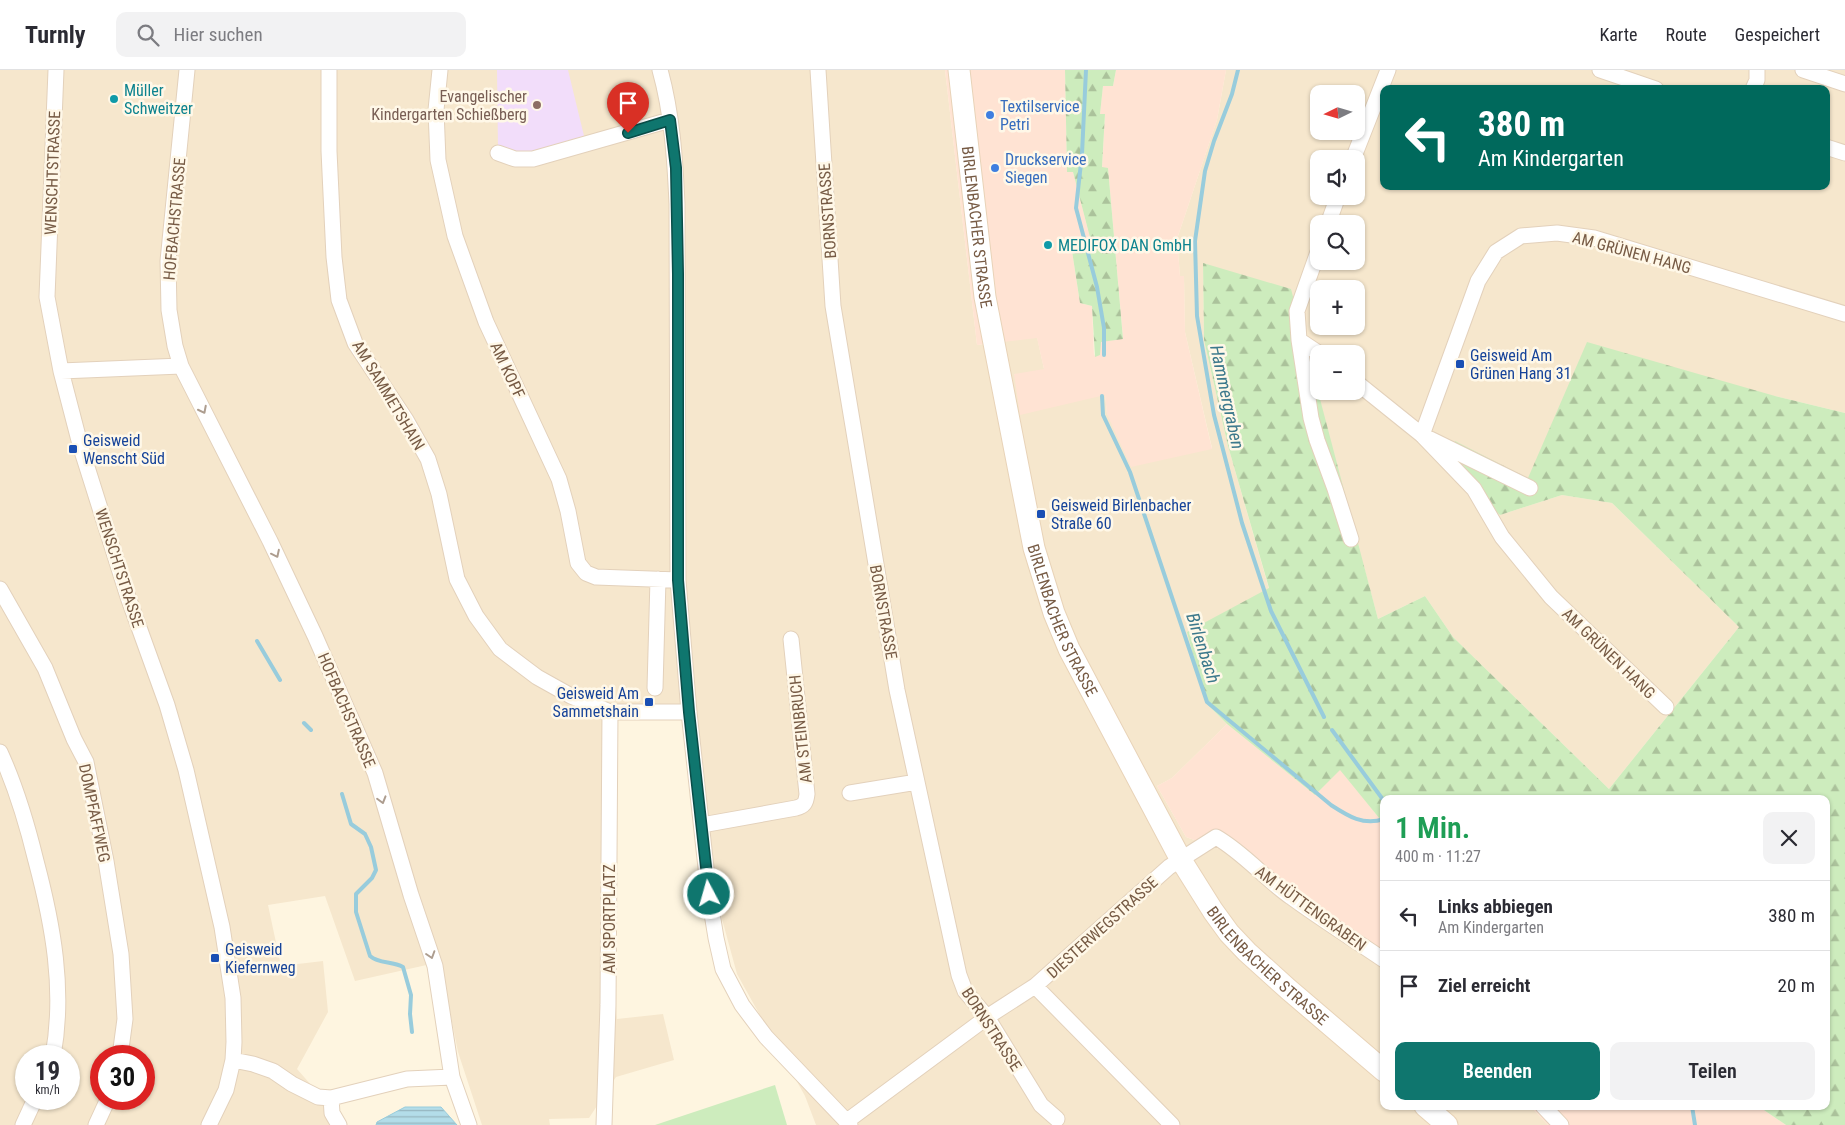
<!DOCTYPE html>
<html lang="de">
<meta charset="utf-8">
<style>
body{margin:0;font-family:"Roboto Condensed",sans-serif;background:#f2f2f3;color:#2b2b33;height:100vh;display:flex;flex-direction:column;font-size:19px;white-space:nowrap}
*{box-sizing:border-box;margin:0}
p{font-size:16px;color:#7c7c81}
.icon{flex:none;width:28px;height:28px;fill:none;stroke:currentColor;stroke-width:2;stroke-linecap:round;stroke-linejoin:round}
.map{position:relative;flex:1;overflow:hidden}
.panel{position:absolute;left:1380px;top:725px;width:450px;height:315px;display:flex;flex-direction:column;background:#fff;border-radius:10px;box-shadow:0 1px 4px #0004}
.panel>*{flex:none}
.hud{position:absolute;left:1380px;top:15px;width:450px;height:105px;border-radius:10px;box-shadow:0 1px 4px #0004;background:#00695c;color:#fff;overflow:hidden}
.needle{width:32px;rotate:265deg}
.buttons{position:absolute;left:1310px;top:15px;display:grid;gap:10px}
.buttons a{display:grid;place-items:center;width:55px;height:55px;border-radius:10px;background:#fff;box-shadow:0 1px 4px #0004;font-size:25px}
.speed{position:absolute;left:15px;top:975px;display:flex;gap:10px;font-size:25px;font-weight:700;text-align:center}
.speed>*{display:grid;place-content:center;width:65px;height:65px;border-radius:50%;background:#fff;box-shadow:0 1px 4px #0004;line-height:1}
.speed small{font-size:12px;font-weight:400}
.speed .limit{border:8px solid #d22;background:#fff;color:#111}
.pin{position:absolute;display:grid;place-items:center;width:42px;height:42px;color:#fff;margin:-51px -21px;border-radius:50% 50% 50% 0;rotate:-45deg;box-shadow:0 0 5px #0007}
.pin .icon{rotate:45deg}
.me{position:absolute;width:55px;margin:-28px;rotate:354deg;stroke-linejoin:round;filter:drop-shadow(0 0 4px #0008)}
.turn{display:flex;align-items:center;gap:18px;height:105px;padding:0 15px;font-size:22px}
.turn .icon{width:65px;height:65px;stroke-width:2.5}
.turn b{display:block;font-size:35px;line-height:42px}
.round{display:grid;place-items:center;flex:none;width:52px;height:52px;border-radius:10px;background:#f2f2f3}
.summary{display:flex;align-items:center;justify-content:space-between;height:85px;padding:0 15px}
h1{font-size:30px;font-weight:600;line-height:38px;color:#1e9e55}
.primary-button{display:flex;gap:10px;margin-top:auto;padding:10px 15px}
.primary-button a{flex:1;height:58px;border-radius:10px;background:#0f766e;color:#fff;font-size:20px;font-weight:600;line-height:58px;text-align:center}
.primary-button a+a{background:#f2f2f3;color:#2b2b33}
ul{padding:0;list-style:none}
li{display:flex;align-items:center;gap:15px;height:70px;padding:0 15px;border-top:1px solid #e1e1e2}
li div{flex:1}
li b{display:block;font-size:19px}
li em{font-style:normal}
header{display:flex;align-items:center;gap:30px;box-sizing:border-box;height:70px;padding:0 25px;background:#fff;border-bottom:1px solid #e1e1e2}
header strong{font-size:24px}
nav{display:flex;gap:28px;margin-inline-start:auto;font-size:18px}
.search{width:350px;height:45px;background:#f2f2f3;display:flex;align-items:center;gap:12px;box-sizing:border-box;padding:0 18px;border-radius:10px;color:#7c7c81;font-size:19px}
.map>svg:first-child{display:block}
.residential{fill:#f6e7cd;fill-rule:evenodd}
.commercial{fill:#ffe3d3}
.education{fill:#f2ddfa}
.forest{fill:url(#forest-firs)}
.pitch{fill:#cdecbd}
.water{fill:url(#water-rules);stroke:#98ccdc}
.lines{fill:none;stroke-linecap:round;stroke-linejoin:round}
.stream{stroke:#98ccdc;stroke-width:4}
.street-casing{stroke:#e3d1bb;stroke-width:17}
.secondary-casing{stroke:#e8d3b8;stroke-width:23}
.street{stroke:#fff;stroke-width:15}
.secondary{stroke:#fff;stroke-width:21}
.oneway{stroke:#ad9d8f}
.route-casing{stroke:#0a4d48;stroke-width:12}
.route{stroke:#0f766e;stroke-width:9}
.culture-dot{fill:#0f9aa8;stroke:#fff8e8;stroke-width:2}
.education-dot{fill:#8d6e63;stroke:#fff8e8;stroke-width:2}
.shop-dot{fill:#3f7fe0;stroke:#fff8e8;stroke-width:2}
.transit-dot{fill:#1a4fb4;stroke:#fff8e8;stroke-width:2}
.labels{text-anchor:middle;stroke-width:5;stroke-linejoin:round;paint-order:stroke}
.culture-label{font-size:16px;fill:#0d838f;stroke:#fff8e8;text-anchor:start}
.education-label{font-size:16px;fill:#785e54;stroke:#fff8e8;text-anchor:end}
.shop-label{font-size:16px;fill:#366cbe;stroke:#fff8e8;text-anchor:start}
.street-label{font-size:16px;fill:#775b45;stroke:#fff8e8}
.transit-label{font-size:16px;fill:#164399;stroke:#fff8e8;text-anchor:start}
.water-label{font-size:18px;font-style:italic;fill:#3d798c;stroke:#fff8e8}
</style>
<header>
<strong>Turnly</strong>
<div class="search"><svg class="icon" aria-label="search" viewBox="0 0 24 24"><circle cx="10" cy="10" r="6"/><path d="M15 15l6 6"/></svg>Hier suchen</div>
<nav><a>Karte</a><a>Route</a><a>Gespeichert</a></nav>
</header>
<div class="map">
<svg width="1845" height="1055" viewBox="0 0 1845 1055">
<defs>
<pattern id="forest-firs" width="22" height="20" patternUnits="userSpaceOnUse" patternTransform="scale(1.25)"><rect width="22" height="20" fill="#cdecbd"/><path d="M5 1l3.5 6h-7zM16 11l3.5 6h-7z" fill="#abc29b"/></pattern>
<pattern id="water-rules" width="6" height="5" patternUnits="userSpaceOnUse" patternTransform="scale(1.25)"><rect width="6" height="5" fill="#b3dde9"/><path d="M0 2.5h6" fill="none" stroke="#96b6bf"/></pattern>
</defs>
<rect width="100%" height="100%" fill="#fef5e0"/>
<path class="residential" d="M0,0H945L977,275L1037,267L1044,299L1105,324L1107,344L1212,378L1185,262L1184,206H1180L1177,169L1217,50L1226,0H1845V343L1775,326L1528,408L1456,372L1500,445L1562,425L1612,433L1739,557L1609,719L1453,567L1425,526L1378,549L1364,497L1203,193L1204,270L1228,376L1269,519L1188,562L1206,633L1227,654L1172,708L1157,716L1186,767L1222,780L1384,900V1036H1530L1548,1055H816L805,1026L737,904L722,849L689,638L612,641L604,776L617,949L663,944L674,990L616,1007L589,1048L549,1049L550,1055H482L458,982L440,892L355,911L325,826L268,835L281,896L323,891L328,942L297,999L335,1042L344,1055H0ZM1384,19H1826V116H1384ZM1319,24H1356V61H1319ZM1319,89H1356V126H1319ZM1319,154H1356V191H1319ZM1319,219H1356V256H1319ZM1319,284H1356V321H1319ZM26,986H69V1029H26ZM101,986H144V1029H101Z"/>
<path class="commercial" d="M945,0H1065L1067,102H1073L1093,179L1072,181L1080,233L1092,236L1094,286L1101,272L1123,268L1108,98H1102L1105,45L1100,44L1103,16H1113L1116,0H1226L1217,50L1177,169L1180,206H1184L1185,262L1212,379L1131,397L1107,344L1105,325L1020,345L1014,304L1044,299L1037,268L977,275Z
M1227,654L1315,725L1340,699L1384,754V900L1222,780L1186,767L1157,716L1172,708Z
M1530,1036H1758L1786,1055H1548Z"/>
<path class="education" d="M497,0H568L585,70L527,83L498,80Z"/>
<path class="forest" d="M1065,0H1116L1113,16H1103L1100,44H1105L1102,97L1108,98L1123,269L1101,272L1100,285L1095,287L1092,236L1080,233L1072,181L1093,179L1073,102H1067Z
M1203,193L1291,219L1378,549L1425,526L1453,567L1609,719L1739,557L1612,433L1562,425L1500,445L1443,393L1455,371L1528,408L1587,272L1775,326L1845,343V1055H1786L1758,1036H1826V729H1384V754L1340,700L1315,725L1227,654L1206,633L1187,562L1269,518L1228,376L1204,270Z"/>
<path class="pitch" d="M775,1015L787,1055H655Z"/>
<path class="water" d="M405,1037H441L457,1055H376L377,1052Z"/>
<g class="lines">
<path class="stream" d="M1086,0L1082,84L1076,138L1097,217L1104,258V285
M1238,0L1232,24L1214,71L1205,101L1195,171L1197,246L1214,345L1242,453L1271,541L1324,647
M1102,326L1103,345L1130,402L1207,632L1331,735C1348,746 1363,756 1384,749
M257,571L280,610
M304,653L311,660
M1332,660L1384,731
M342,724L351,754L365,764L371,777L376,800L372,808L356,824V842L370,886C379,894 392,891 403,897L411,925L410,944L412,962
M1692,1036L1695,1055"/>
<defs>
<path id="street" d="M56,0L47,227L61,301L81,378L128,527L167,635L186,700L222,857L233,928L234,972L233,990L226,1020L209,1055
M187,0L168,191L169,240L175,276L181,296L270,471L315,566L375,703L411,825L435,896L452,1007
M329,0V81L334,187L339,230L355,273L406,350L428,389L439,424L457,509L476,546L500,579L537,607L571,626L610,642H689
M440,0L436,40L438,90L455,166L486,252L559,409L568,441L578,493L586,503L596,507L678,510
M660,0C672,43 675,89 677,134L678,510L689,642L709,825L716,868L723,899L742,935L766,967L850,1055
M818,0L833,236L897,620L959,905L965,921L987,947L1041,1035L1057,1049
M1600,0L1656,19
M1803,0L1845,14
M1753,19L1757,10V0
M1826,77L1845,83
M498,83L515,89H533L670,50
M1353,89L1388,0
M1328,154L1338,126
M1319,179L1297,241L1299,270L1311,348L1317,370L1335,419L1351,469
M1299,270L1320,284
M61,301L181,296
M1356,312L1422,365L1474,419L1502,467L1551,527L1666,637
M1422,365L1478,211L1496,182L1521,166L1557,163L1594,168L1845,244
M1430,369L1530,418
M0,519L45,598L74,669L86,692L106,791L121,884L125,949L120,986
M655,618L658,509
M0,682C16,717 27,754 36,791C53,855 65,920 53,986
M850,723L917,712
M702,755L796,738C804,736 806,733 807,724L791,569
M1035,916L1172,1055
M987,947L1035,916L1169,797L1216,767C1244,783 1265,809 1291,827C1321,849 1353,869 1384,890
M233,990L253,994L273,1001L292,1014L318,1027L331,1028L407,1009L452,1007L469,1055
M331,1028L332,1043L339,1055
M1543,1036L1561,1055
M847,1051L978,954
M23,1055L35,1029
M96,1055L108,1029
M604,1055L608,935L610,642"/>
<g id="secondary">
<path id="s1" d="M959,0L985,227L1034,478L1054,543L1069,579L1181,790L1213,841L1229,863L1247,882L1288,919L1384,1001"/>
<path d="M1425,1036L1447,1055"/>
</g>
</defs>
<use href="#street" class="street-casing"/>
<use href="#secondary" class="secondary-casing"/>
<use href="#street" class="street"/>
<use href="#secondary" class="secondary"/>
</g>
<defs><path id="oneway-chevron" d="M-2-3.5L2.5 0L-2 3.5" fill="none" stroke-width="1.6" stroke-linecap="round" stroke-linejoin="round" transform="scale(1.25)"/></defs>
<g class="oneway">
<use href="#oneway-chevron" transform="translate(203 340) rotate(63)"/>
<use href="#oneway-chevron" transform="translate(276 484) rotate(64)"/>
<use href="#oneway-chevron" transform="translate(382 730) rotate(74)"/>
<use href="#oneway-chevron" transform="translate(431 885) rotate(72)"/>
</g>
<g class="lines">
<defs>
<path id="route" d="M628,63L670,50L676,98L678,204V510L689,642L709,824"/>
</defs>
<use href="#route" class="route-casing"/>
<use href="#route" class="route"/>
</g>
<g class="culture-dot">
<circle cx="114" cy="29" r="5"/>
<circle cx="1048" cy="175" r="5"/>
</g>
<circle class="education-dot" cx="537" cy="35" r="5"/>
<g class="shop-dot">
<circle cx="990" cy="45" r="5"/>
<circle cx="995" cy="98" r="5"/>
</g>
<g class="transit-dot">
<rect x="1455" y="289" width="10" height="10" rx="2.5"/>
<rect x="68" y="374" width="10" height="10" rx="2.5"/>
<rect x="1036" y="439" width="10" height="10" rx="2.5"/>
<rect x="644" y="627" width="10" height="10" rx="2.5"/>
<rect x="210" y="883" width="10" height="10" rx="2.5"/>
</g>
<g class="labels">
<g class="culture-label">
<text x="124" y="26">Müller<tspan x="124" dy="18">Schweitzer</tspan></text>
<text x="1058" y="181">MEDIFOX DAN GmbH</text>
</g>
<g class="education-label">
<text x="527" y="32">Evangelischer<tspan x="527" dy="18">Kindergarten Schießberg</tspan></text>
</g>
<g class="shop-label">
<text x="1000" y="42">Textilservice<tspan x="1000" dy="18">Petri</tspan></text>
<text x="1005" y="95">Druckservice<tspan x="1005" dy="18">Siegen</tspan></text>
</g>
<g class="street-label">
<text transform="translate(52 103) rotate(-88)" y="6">WENSCHTSTRASSE</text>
<text transform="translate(827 141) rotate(-94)" y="6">BORNSTRASSE</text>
<text transform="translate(174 149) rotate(-85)" y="6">HOFBACHSTRASSE</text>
<text dy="6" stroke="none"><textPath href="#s1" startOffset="158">BIRLENBACHER STRASSE</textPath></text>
<text transform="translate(1632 182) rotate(15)" y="6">AM GRÜNEN HANG</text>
<text transform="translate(508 300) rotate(65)" y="6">AM KOPF</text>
<text transform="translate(389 325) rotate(59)" y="6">AM SAMMETSHAIN</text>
<text transform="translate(120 498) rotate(72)" y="6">WENSCHTSTRASSE</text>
<text transform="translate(884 542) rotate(80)" y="6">BORNSTRASSE</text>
<text dy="6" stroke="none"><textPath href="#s1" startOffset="562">BIRLENBACHER STRASSE</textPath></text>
<text transform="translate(1609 583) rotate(44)" y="6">AM GRÜNEN HANG</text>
<text transform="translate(347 640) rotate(67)" y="6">HOFBACHSTRASSE</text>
<text transform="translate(800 659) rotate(-96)" y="6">AM STEINBRUCH</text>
<text transform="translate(95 743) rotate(78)" y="6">DOMPFAFFWEG</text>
<text transform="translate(1311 838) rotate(36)" y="6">AM HÜTTENGRABEN</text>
<text transform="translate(609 849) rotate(-90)" y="6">AM SPORTPLATZ</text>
<text transform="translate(1102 857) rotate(-42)" y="6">DIESTERWEGSTRASSE</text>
<text dy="6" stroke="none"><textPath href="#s1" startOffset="968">BIRLENBACHER STRASSE</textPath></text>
<text transform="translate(992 959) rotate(57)" y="6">BORNSTRASSE</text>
</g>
<g class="transit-label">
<text x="1470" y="291">Geisweid Am<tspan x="1470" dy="18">Grünen Hang 31</tspan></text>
<text x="83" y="376">Geisweid<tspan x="83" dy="18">Wenscht Süd</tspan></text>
<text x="1051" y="441">Geisweid Birlenbacher<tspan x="1051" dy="18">Straße 60</tspan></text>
<text x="639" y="629" text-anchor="end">Geisweid Am<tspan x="639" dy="18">Sammetshain</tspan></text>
<text x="225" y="885">Geisweid<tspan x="225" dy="18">Kiefernweg</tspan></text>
</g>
<g class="water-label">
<text transform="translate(1227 327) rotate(78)" y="6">Hammergraben</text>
<text transform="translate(1203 578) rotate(72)" y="6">Birlenbach</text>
</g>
</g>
</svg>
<div class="buttons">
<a><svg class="needle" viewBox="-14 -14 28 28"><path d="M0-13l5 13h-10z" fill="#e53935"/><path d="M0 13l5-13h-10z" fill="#7c7c81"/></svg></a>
<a><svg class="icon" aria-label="sound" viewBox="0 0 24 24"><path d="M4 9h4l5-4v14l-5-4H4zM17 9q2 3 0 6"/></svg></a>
<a><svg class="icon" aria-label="search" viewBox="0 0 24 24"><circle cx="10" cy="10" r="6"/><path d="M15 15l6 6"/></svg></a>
<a>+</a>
<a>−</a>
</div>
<div class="speed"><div>19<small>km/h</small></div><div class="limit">30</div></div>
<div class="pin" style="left:628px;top:63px;background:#d93025"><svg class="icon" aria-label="arrive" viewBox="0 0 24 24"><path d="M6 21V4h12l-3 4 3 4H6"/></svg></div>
<svg class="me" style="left:709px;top:824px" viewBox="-20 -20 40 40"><circle r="17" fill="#0f766e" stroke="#fff" stroke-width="3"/><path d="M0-11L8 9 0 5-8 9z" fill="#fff"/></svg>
<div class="hud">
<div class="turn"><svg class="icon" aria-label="left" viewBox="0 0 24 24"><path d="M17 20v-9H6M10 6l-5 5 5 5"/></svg><div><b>380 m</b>Am Kindergarten</div></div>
</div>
<section class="panel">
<div class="summary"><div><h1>1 Min.</h1><p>400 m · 11:27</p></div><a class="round"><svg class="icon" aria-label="close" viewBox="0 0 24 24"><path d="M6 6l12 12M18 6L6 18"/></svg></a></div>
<ul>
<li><svg class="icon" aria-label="left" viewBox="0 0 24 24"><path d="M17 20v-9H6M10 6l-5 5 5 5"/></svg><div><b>Links abbiegen</b><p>Am Kindergarten</p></div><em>380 m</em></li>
<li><svg class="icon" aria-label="arrive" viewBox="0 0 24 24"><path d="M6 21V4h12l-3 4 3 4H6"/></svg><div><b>Ziel erreicht</b></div><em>20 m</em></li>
</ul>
<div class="primary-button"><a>Beenden</a><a>Teilen</a></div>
</section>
</div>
